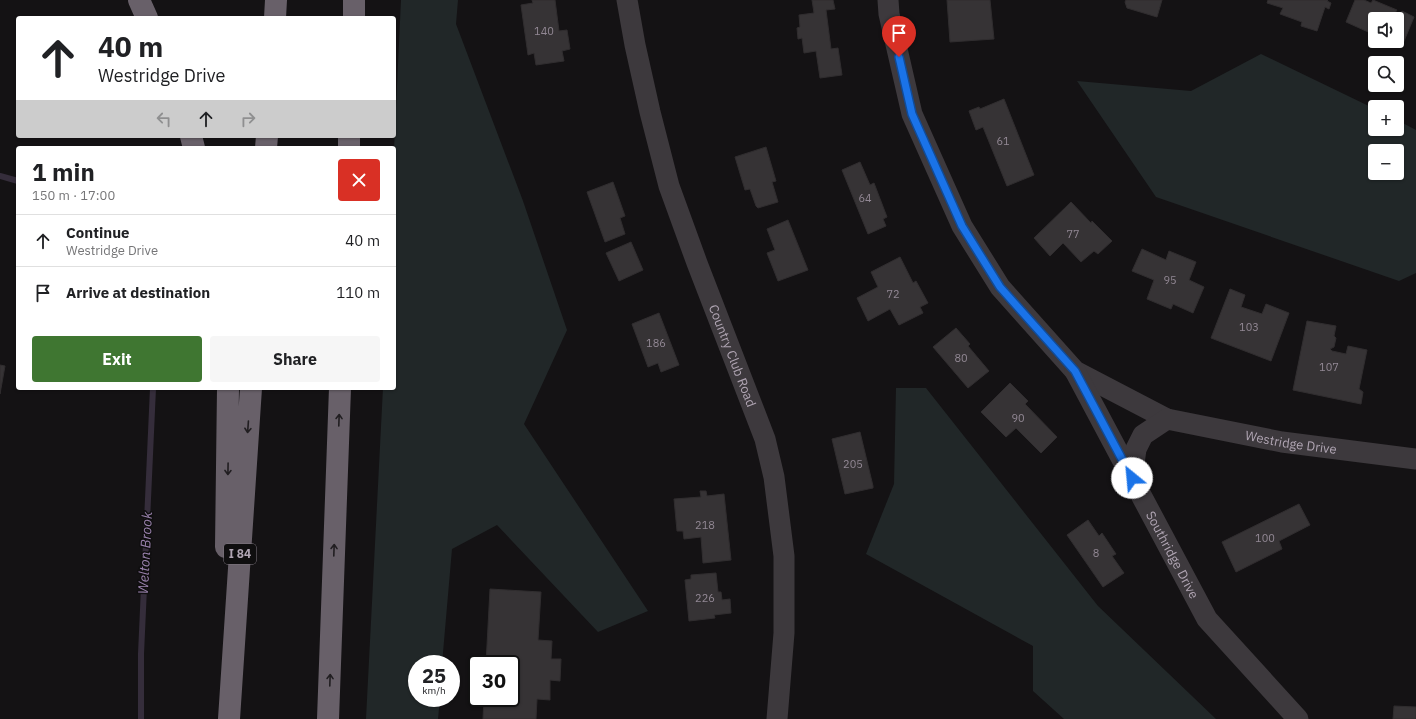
<!DOCTYPE html>
<meta charset="utf-8">
<style>
body{margin:0;font-family:"IBM Plex Sans",sans-serif;background:#f6f6f6;color:#202124;height:100vh;display:flex;flex-direction:column;font-size:15px;white-space:nowrap}
*{box-sizing:border-box;margin:0}
p{font-size:13px;color:#757577}
.icon{flex:none;width:22px;height:22px;fill:none;stroke:currentColor;stroke-width:2;stroke-linecap:round;stroke-linejoin:round}
.map{position:relative;flex:1;overflow:hidden}
.sheet{position:absolute;left:16px;top:146px;width:380px;height:244px;display:flex;flex-direction:column;background:#fff;border-radius:4px;box-shadow:0 1px 3px #0004}
.sheet>*{flex:none}
.top-card{position:absolute;left:16px;top:16px;width:380px;height:122px;border-radius:4px;box-shadow:0 1px 3px #0004;background:#fff;color:#202124;overflow:hidden}
.fabs{position:absolute;left:1368px;top:12px;display:grid;gap:8px}
.fabs a{display:grid;place-items:center;width:36px;height:36px;border-radius:4px;background:#fff;box-shadow:0 1px 3px #0004;font-size:20px}
.speed{position:absolute;left:408px;top:655px;display:flex;gap:8px;font-size:20px;font-weight:700;text-align:center}
.speed>*{display:grid;place-content:center;width:52px;height:52px;border-radius:50%;background:#fff;box-shadow:0 1px 3px #0004;line-height:1}
.speed small{font-size:10px;font-weight:400}
.speed .limit{border:2px solid #111;border-radius:6px;background:#fff;color:#111}
.pin{position:absolute;display:grid;place-items:center;width:34px;height:34px;color:#fff;margin:-41px -17px;border-radius:50% 50% 50% 0;rotate:-45deg;box-shadow:0 0 4px #0007}
.pin .icon{rotate:45deg}
.me{position:absolute;width:44px;margin:-22px;rotate:332deg;stroke-linejoin:round;filter:drop-shadow(0 0 3px #0008)}
.turn{display:flex;align-items:center;gap:14px;height:84px;padding:0 16px;font-size:18px}
.turn .icon{width:52px;height:52px;stroke-width:2.5}
.turn b{display:block;font-size:28px;line-height:34px}
.lanes{display:flex;align-items:center;height:38px;padding:0 16px;background:#0003;justify-content:center;gap:20px;direction:ltr}
.lanes .off{opacity:.35}
.round{display:grid;place-items:center;flex:none;width:42px;height:42px;border-radius:4px;background:#f6f6f6}
.overview{display:flex;align-items:center;justify-content:space-between;height:68px;padding:0 16px}
h1{font-size:24px;font-weight:800;line-height:30px}
.action{display:flex;gap:8px;margin-top:auto;padding:8px 16px}
.action a{flex:1;height:46px;border-radius:4px;background:#3f7631;color:#fff;font-size:16px;font-weight:800;line-height:46px;text-align:center}
.action a+a{background:#f6f6f6;color:#202124}
ul{padding:0;list-style:none}
li{display:flex;align-items:center;gap:12px;height:52px;padding:0 16px;border-top:1px solid #e0e0e0}
li div{flex:1}
li b{display:block;font-size:15px}
li em{font-style:normal}
.map>svg:first-child{display:block}
.green{fill:#212728;fill-rule:evenodd}
.lines{fill:none;stroke-linecap:round;stroke-linejoin:round}
.stream{stroke:#352d3b;stroke-width:6}
.building{fill:#363335;stroke:#302d2f}
.minor{stroke:#3d393d;stroke-width:21}
.highway{stroke:#686069;stroke-width:22}
.oneway{stroke:#211e21}
.route-casing{stroke:#114b97;stroke-width:10}
.route{stroke:#1a73e8;stroke-width:7}
.labels{text-anchor:middle;stroke-width:3;stroke-linejoin:round;paint-order:stroke}
.number-label{font-size:11px;fill:#928894}
.shield{fill:#0f0e0f;stroke:#807882;stroke-width:1}
.shield-label{font-size:12px;font-weight:bold;fill:#b0a5b3}
.street-label{font-size:13px;fill:#b0a5b3;stroke:#0f0e0f}
.water-label{font-size:14px;font-style:italic;fill:#9880ab;stroke:#0f0e0f}
</style>
<div class="map">
<svg width="1416" height="719" viewBox="0 0 1416 719">
<rect width="100%" height="100%" fill="#141214"/>
<path class="green" d="M401,0H458L456,24L523,201L567,330L524,424L648,611L598,632L497,525L452,549L442,664H417V698H440L438,719H366L383,388H394V150Z
M1261,54L1375,109V129H1397V120L1416,130V273L1399,281L1156,197L1077,81L1191,91ZM1375,151H1397V173H1375Z
M896,388H926L1098,606L1216,719H1064L1033,691V646L866,554L894,484Z"/>
<g class="lines">
<path class="stream" d="M0,176L18,181
M141,719V654L153,388"/>
</g>
<path class="building" d="M532,0H555L559,31L567,30L570,49L562,51L564,61L536,65L534,53L528,55L521,5L533,3Z
M812,0H833L835,9L826,10L831,49L838,48L842,75L820,78L816,51L804,53L802,38L798,39L797,28L800,27L799,15L814,13Z
M947,0H990L994,39L950,42Z
M1126,0H1162L1157,17L1127,8L1125,2Z
M1268,0H1328L1327,1L1331,3L1329,9L1325,7L1317,31L1301,26L1302,22L1280,14L1283,8L1267,3Z
M1355,0H1364L1371,3L1373,0L1397,10L1395,13L1400,15L1402,11L1414,17L1402,46L1390,41H1397V19H1375V39L1373,38L1375,35L1346,22Z
M1004,99L1034,175L1007,186L983,127L976,130L969,111L979,107L980,109Z
M766,147L776,181L772,182L778,202L758,208L756,206L750,189L745,190L735,157Z
M860,162L870,185L874,183L887,217L883,219L886,226L868,234L842,170Z
M613,182L625,216L620,218L625,234L605,242L587,192Z
M1071,202L1091,223L1092,221L1112,241L1098,254L1094,251L1081,262L1063,243L1050,256L1034,238Z
M788,220L808,270L778,281L767,253L775,250L767,229Z
M631,242L643,270L619,281L606,253Z
M1142,249L1166,260L1169,251L1196,262L1189,280L1204,287L1193,313L1173,304L1171,309L1147,299L1154,280L1132,271Z
M900,257L913,283L916,281L928,303L920,307L923,313L899,325L890,309L868,321L857,298L878,287L871,272Z
M1230,289L1245,295L1241,307L1262,314L1266,304L1289,313L1271,361L1211,338Z
M659,313L679,365L661,372L658,363L648,367L632,324Z
M1307,321L1336,326L1334,336L1336,338L1334,347L1330,349L1332,351L1346,354L1348,346L1367,350L1359,389L1363,392L1361,404L1293,390Z
M956,328L970,344L968,346L989,371L968,388L933,347Z
M0,365L5,366L0,394Z
M1010,383L1028,401L1025,404L1057,437L1041,453L1016,428L1006,437L981,412Z
M860,432L873,486V488L845,494L832,439Z
M700,491H706L707,496L724,494L731,560L703,563L701,537L684,539L683,531H677L674,499L701,497Z
M1299,504L1310,525L1279,541L1282,549L1236,572L1222,542Z
M1088,520L1099,536L1102,533L1116,554L1112,556L1124,573L1103,587L1067,535Z
M716,573L718,592H721L722,600L730,599L731,613L714,615L715,618L689,621L685,580L691,579V575Z
M490,589L541,592L538,640L552,641L551,659H561L560,681L550,680V700L537,699L536,719H483L484,698H511V664H486Z
M1394,706L1416,707V719H1393Z"/>
<g class="lines">
<g class="minor">
<path id="s1" d="M627,0L635,45L650,112L669,186L697,263L765,439L774,477L784,556V633L777,719"/>
<path d="M888,0L889,14L912,114L962,226L1000,287L1075,371L1167,419"/>
<path id="s2" d="M1075,371L1207,619L1298,719"/>
<path id="s3" d="M1132,478L1136,449L1143,435L1167,419L1282,442L1416,459"/>
</g>
<path class="highway" d="M139,0L147,18
M275,18L276,0
M354,18V0
M191,136L194,148
M266,148L267,136
M349,148V136
M226,547L228,388
M229,719L251,388
M328,719L340,388"/>
</g>
<defs><path id="oneway-shaft" d="M-6 0H5M1.5-3L5.5 0L1.5 3" fill="none" stroke-width="1.6" stroke-linecap="round" stroke-linejoin="round"/></defs>
<g class="oneway">
<use href="#oneway-shaft" transform="translate(339 420) rotate(-88)"/>
<use href="#oneway-shaft" transform="translate(248 427) rotate(94)"/>
<use href="#oneway-shaft" transform="translate(228 469) rotate(91)"/>
<use href="#oneway-shaft" transform="translate(334 550) rotate(-88)"/>
<use href="#oneway-shaft" transform="translate(330 680) rotate(-88)"/>
</g>
<g class="lines">
<defs>
<path id="route" d="M899,57L912,114L962,226L1000,287L1075,371L1132,478"/>
</defs>
<use href="#route" class="route-casing"/>
<use href="#route" class="route"/>
</g>
<g class="labels">
<g class="number-label">
<text x="544" y="35">140</text>
<text x="1003" y="145">61</text>
<text x="865" y="202">64</text>
<text x="1073" y="238">77</text>
<text x="1170" y="284">95</text>
<text x="893" y="298">72</text>
<text x="1249" y="331">103</text>
<text x="656" y="347">186</text>
<text x="961" y="362">80</text>
<text x="1329" y="371">107</text>
<text x="1018" y="422">90</text>
<text x="853" y="468">205</text>
<text x="705" y="529">218</text>
<text x="1265" y="542">100</text>
<text x="1096" y="557">8</text>
<text x="705" y="602">226</text>
</g>
<rect class="shield" x="224" y="544" width="32" height="20" rx="3"/>
<g class="shield-label">
<text x="240" y="558">I 84</text>
</g>
<g class="street-label">
<text dy="5" stroke="none"><textPath href="#s1" startOffset="372">Country Club Road</textPath></text>
<text dy="5" stroke="none"><textPath href="#s3" startOffset="200">Westridge Drive</textPath></text>
<text dy="5" stroke="none"><textPath href="#s2" startOffset="208">Southridge Drive</textPath></text>
</g>
<g class="water-label">
<text transform="translate(145 553) rotate(-87)" y="5">Welton Brook</text>
</g>
</g>
</svg>
<div class="fabs">
<a><svg class="icon" aria-label="sound" viewBox="0 0 24 24"><path d="M4 9h4l5-4v14l-5-4H4zM17 9q2 3 0 6"/></svg></a>
<a><svg class="icon" aria-label="search" viewBox="0 0 24 24"><circle cx="10" cy="10" r="6"/><path d="M15 15l6 6"/></svg></a>
<a>+</a>
<a>−</a>
</div>
<div class="speed"><div>25<small>km/h</small></div><div class="limit">30</div></div>
<div class="pin" style="left:899px;top:57px;background:#d93025"><svg class="icon" aria-label="arrive" viewBox="0 0 24 24"><path d="M6 21V4h12l-3 4 3 4H6"/></svg></div>
<svg class="me" style="left:1132px;top:478px" viewBox="-20 -20 40 40"><circle r="19" fill="#fff"/><path d="M0-13L10 11 0 6-10 11z" fill="#1a73e8"/></svg>
<div class="top-card">
<div class="turn"><svg class="icon" aria-label="ahead" viewBox="0 0 24 24"><path d="M12 20V5M6 11l6-6 6 6"/></svg><div><b>40 m</b>Westridge Drive</div></div>
<div class="lanes"><svg class="icon off" aria-label="left" viewBox="0 0 24 24"><path d="M17 20v-9H6M10 6l-5 5 5 5"/></svg><svg class="icon" aria-label="ahead" viewBox="0 0 24 24"><path d="M12 20V5M6 11l6-6 6 6"/></svg><svg class="icon off" aria-label="right" viewBox="0 0 24 24"><path d="M7 20v-9h11M14 6l5 5-5 5"/></svg></div>
</div>
<section class="sheet">
<div class="overview"><div><h1>1 min</h1><p>150 m · 17:00</p></div><a class="round" style="background:#d93025;color:#fff"><svg class="icon" aria-label="close" viewBox="0 0 24 24"><path d="M6 6l12 12M18 6L6 18"/></svg></a></div>
<ul>
<li><svg class="icon" aria-label="ahead" viewBox="0 0 24 24"><path d="M12 20V5M6 11l6-6 6 6"/></svg><div><b>Continue</b><p>Westridge Drive</p></div><em>40 m</em></li>
<li><svg class="icon" aria-label="arrive" viewBox="0 0 24 24"><path d="M6 21V4h12l-3 4 3 4H6"/></svg><div><b>Arrive at destination</b></div><em>110 m</em></li>
</ul>
<div class="action"><a>Exit</a><a>Share</a></div>
</section>
</div>
